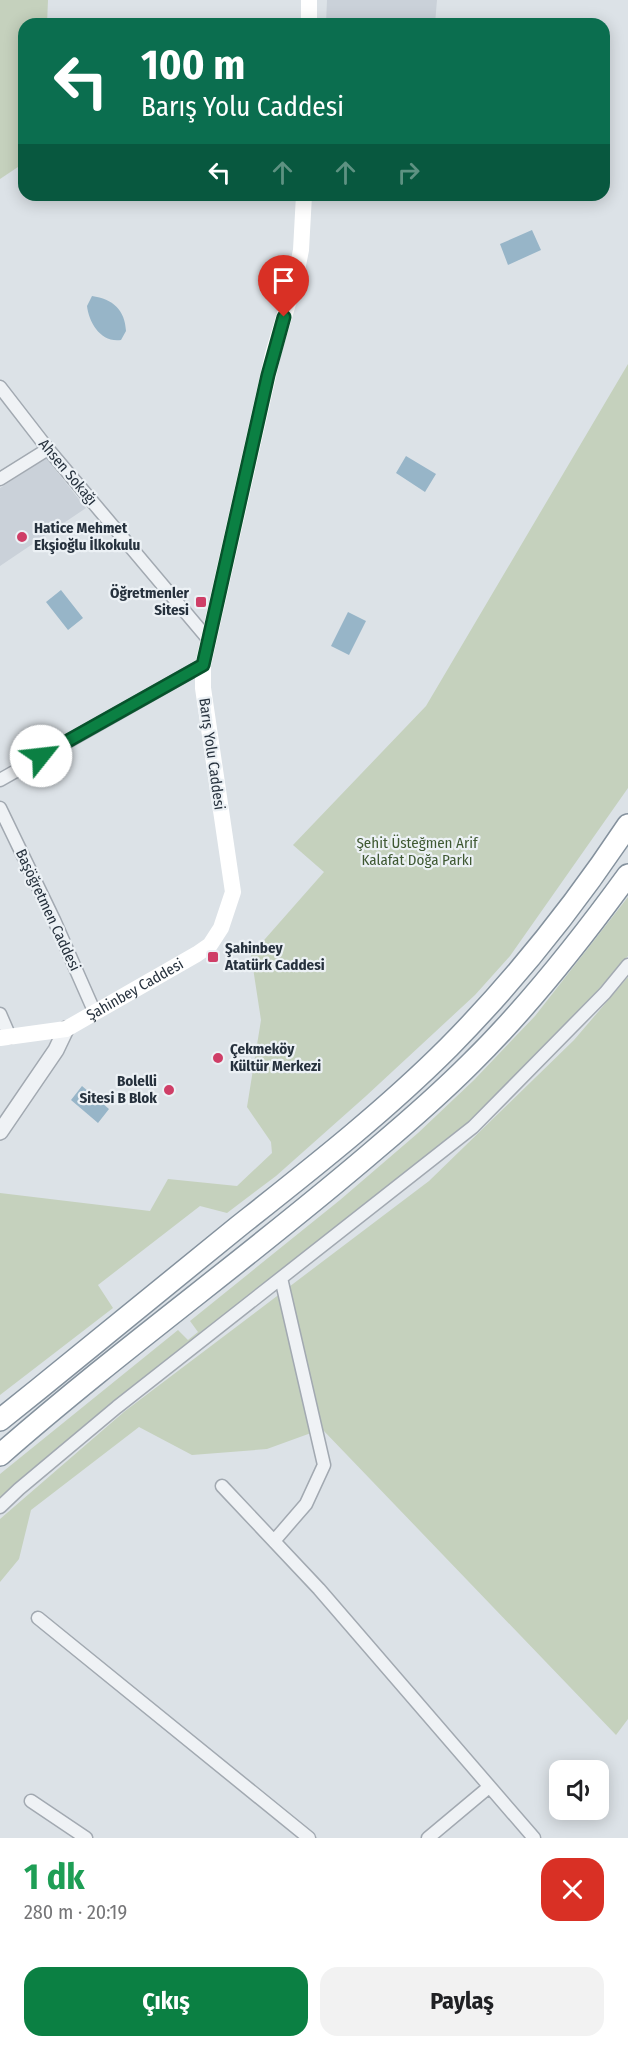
<!DOCTYPE html>
<html lang="tr">
<meta charset="utf-8">
<style>
body{margin:0;font-family:"Fira Sans Condensed",sans-serif;background:#f2f2f2;color:#202124;height:100vh;display:flex;flex-direction:column;font-size:22px;white-space:nowrap}
*{box-sizing:border-box;margin:0}
p{font-size:20px;color:#757577}
.icon{flex:none;width:33px;height:33px;fill:none;stroke:currentColor;stroke-width:2;stroke-linecap:round;stroke-linejoin:round}
.map{position:relative;height:1838px;overflow:hidden}
.drawer{display:flex;flex-direction:column;background:#fff;flex:1}
.drawer>*{flex:none}
.hud{position:absolute;left:18px;top:18px;width:592px;height:183px;border-radius:18px;box-shadow:0 3px 15px #0003;background:#0b6e4f;color:#fff;overflow:hidden}
.controls{position:absolute;left:549px;top:1760px;display:grid;gap:12px}
.controls a{display:grid;place-items:center;width:60px;height:60px;border-radius:12px;background:#fff;box-shadow:0 3px 15px #0003;font-size:30px}
.pin{position:absolute;display:grid;place-items:center;width:51px;height:51px;color:#fff;margin:-62px -26px;border-radius:50% 50% 50% 0;rotate:-45deg;box-shadow:0 0 6px #0007}
.pin .icon{rotate:45deg}
.me{position:absolute;width:66px;margin:-33px;rotate:61deg;stroke-linejoin:round;filter:drop-shadow(0 0 4px #0008)}
.turn{display:flex;align-items:center;gap:21px;height:126px;padding:0 24px;font-size:27px}
.turn .icon{width:78px;height:78px;stroke-width:2.5}
.turn b{display:block;font-size:42px;line-height:51px}
.lanes{display:flex;align-items:center;height:57px;padding:0 24px;background:#0003;justify-content:center;gap:30px;direction:ltr}
.lanes .off{opacity:.35}
.round{display:grid;place-items:center;flex:none;width:63px;height:63px;border-radius:18px;background:#f2f2f2}
.head{display:flex;align-items:center;justify-content:space-between;height:102px;padding:0 24px}
h1{font-size:36px;font-weight:700;line-height:45px;color:#1e9e55}
.action{display:flex;gap:12px;margin-top:auto;padding:12px 24px}
.action a{flex:1;height:69px;border-radius:18px;background:#0b8043;color:#fff;font-size:24px;font-weight:700;line-height:69px;text-align:center}
.action a+a{background:#f2f2f2;color:#202124}
.map>svg:first-child{display:block}
.built{fill:#cad1d9}
.green{fill:#c5d1bd}
.water{fill:#97b5c8}
.lines{fill:none;stroke-linecap:round;stroke-linejoin:round}
.minor-casing{stroke:#a2a9b1;stroke-width:15}
.tertiary-casing{stroke:#a2a9b1;stroke-width:18}
.motorway-casing{stroke:#84919d;stroke-width:24}
.minor{stroke:#eff2f5;stroke-width:12}
.tertiary{stroke:#eff2f5;stroke-width:15}
.secondary{stroke:#fff;stroke-width:16}
.motorway{stroke:#fff;stroke-width:21}
.route-casing{stroke:#07532c;stroke-width:15}
.route{stroke:#0b8043;stroke-width:10}
.poi-dot{fill:#cf3e67;stroke:#ecf1f5;stroke-width:2}
.labels{text-anchor:middle;stroke-width:4.5;stroke-linejoin:round;paint-order:stroke}
.street-label{font-size:15px;fill:#26313d;stroke:#ecf1f5}
.poi-label{font-size:15px;font-weight:bold;fill:#26313d;stroke:#ecf1f5;text-anchor:start}
.park-label{font-size:15px;fill:#3f5933;stroke:#ecf1f5}
</style>
<div class="map">
<svg width="628" height="1838" viewBox="0 0 628 1838">
<rect width="100%" height="100%" fill="#dce2e7"/>
<path class="built" d="M327,0H437L435,24H326Z
M46,458L86,508L0,566V488Z"/>
<path class="green" d="M0,0H48L47,24H24V163L0,179Z
M628,364V788L510,956L475,995L366,1096L276,1176L227,1213L200,1206L98,1285L113,1308L0,1395V1193L150,1211L168,1179L237,1186L272,1153L271,1142L247,1107L261,1020L251,955L324,872L293,845L426,706Z
M628,897V956L596,992L470,1122L0,1500V1474L178,1330L188,1340L198,1332L190,1321L340,1200L418,1133L474,1080L535,1016Z
M628,977V1719L616,1735L322,1429L267,1449L192,1455L139,1427L31,1510L19,1559L0,1582V1519L125,1411L429,1181L574,1040Z"/>
<path class="water" d="M532,230L541,250L508,265L500,244Z
M92,296C113,299 125,310 126,331L121,340C101,343 89,323 87,306Z
M406,456L436,474L425,492L396,473Z
M61,590L83,618L68,630L46,602Z
M348,612L366,621L349,655L331,646Z
M82,1086L109,1109L98,1123L71,1100Z"/>
<g class="lines">
<defs>
<path id="minor" d="M0,387L48,449L208,639
M0,479L48,449
M0,780L203,665
M0,808L54,920L95,1013
M0,1014L10,1037
M222,1486L319,1589L534,1838
M0,1507L19,1489L117,1407L473,1127L605,993L628,965
M274,1541L306,1504L324,1465L281,1278
M38,1618L309,1838
M31,1801L86,1838
M428,1838L489,1787"/>
<path id="tertiary" d="M0,1132L56,1050L66,1029"/>
<path id="motorway" d="M0,1420C80,1356 159,1291 239,1226C311,1169 384,1112 449,1047C514,981 577,902 628,825
M0,1455C122,1348 254,1254 377,1148C409,1121 441,1093 471,1063C529,1006 580,941 628,875"/>
</defs>
<use href="#minor" class="minor-casing"/>
<use href="#tertiary" class="tertiary-casing"/>
<use href="#motorway" class="motorway-casing"/>
<use href="#minor" class="minor"/>
<use href="#tertiary" class="tertiary"/>
<g class="secondary">
<path d="M309,24V0"/>
<path id="s1" d="M0,1038L66,1029L197,954L210,945L221,928L233,892L203,688V665L273,354L295,280L301,250L304,195"/>
</g>
<use href="#motorway" class="motorway"/>
</g>
<g class="lines">
<defs>
<path id="route" d="M41,756L203,665L268,375L284,317"/>
</defs>
<use href="#route" class="route-casing"/>
<use href="#route" class="route"/>
</g>
<g class="poi-dot">
<circle cx="22" cy="537" r="6"/>
<rect x="195" y="596" width="12" height="12" rx="3"/>
<rect x="207" y="951" width="12" height="12" rx="3"/>
<circle cx="218" cy="1058" r="6"/>
<circle cx="169" cy="1090" r="6"/>
</g>
<g class="labels">
<g class="street-label">
<text transform="translate(68 472) rotate(50)" y="5">Ahsen Sokağı</text>
<text transform="translate(212 754) rotate(82)" y="5">Barış Yolu Caddesi</text>
<text transform="translate(48 910) rotate(65)" y="5">Başöğretmen Caddesi</text>
<text dy="5" stroke="none"><textPath href="#s1" startOffset="146">Şahinbey Caddesi</textPath></text>
</g>
<g class="poi-label">
<text x="34" y="533">Hatice Mehmet<tspan x="34" dy="17">Ekşioğlu İlkokulu</tspan></text>
<text x="189" y="598" text-anchor="end">Öğretmenler<tspan x="189" dy="17">Sitesi</tspan></text>
<text x="225" y="953">Şahinbey<tspan x="225" dy="17">Atatürk Caddesi</tspan></text>
<text x="230" y="1054">Çekmeköy<tspan x="230" dy="17">Kültür Merkezi</tspan></text>
<text x="157" y="1086" text-anchor="end">Bolelli<tspan x="157" dy="17">Sitesi B Blok</tspan></text>
</g>
<g class="park-label">
<text x="417" y="848">Şehit Üsteğmen Arif<tspan x="417" dy="17">Kalafat Doğa Parkı</tspan></text>
</g>
</g>
</svg>
<div class="controls">
<a><svg class="icon" aria-label="sound" viewBox="0 0 24 24"><path d="M4 9h4l5-4v14l-5-4H4zM17 9q2 3 0 6"/></svg></a>
</div>
<div class="pin" style="left:284px;top:317px;background:#d93025"><svg class="icon" aria-label="arrive" viewBox="0 0 24 24"><path d="M6 21V4h12l-3 4 3 4H6"/></svg></div>
<svg class="me" style="left:41px;top:756px" viewBox="-20 -20 40 40"><circle r="19" fill="#fff"/><path d="M0-13L10 11 0 6-10 11z" fill="#0b8043"/></svg>
<div class="hud">
<div class="turn"><svg class="icon" aria-label="left" viewBox="0 0 24 24"><path d="M17 20v-9H6M10 6l-5 5 5 5"/></svg><div><b>100 m</b>Barış Yolu Caddesi</div></div>
<div class="lanes"><svg class="icon" aria-label="left" viewBox="0 0 24 24"><path d="M17 20v-9H6M10 6l-5 5 5 5"/></svg><svg class="icon off" aria-label="ahead" viewBox="0 0 24 24"><path d="M12 20V5M6 11l6-6 6 6"/></svg><svg class="icon off" aria-label="ahead" viewBox="0 0 24 24"><path d="M12 20V5M6 11l6-6 6 6"/></svg><svg class="icon off" aria-label="right" viewBox="0 0 24 24"><path d="M7 20v-9h11M14 6l5 5-5 5"/></svg></div>
</div>
</div>
<section class="drawer">
<div class="head"><div><h1>1 dk</h1><p>280 m · 20:19</p></div><a class="round" style="background:#d93025;color:#fff"><svg class="icon" aria-label="close" viewBox="0 0 24 24"><path d="M6 6l12 12M18 6L6 18"/></svg></a></div>
<div class="action"><a>Çıkış</a><a>Paylaş</a></div>
</section>
